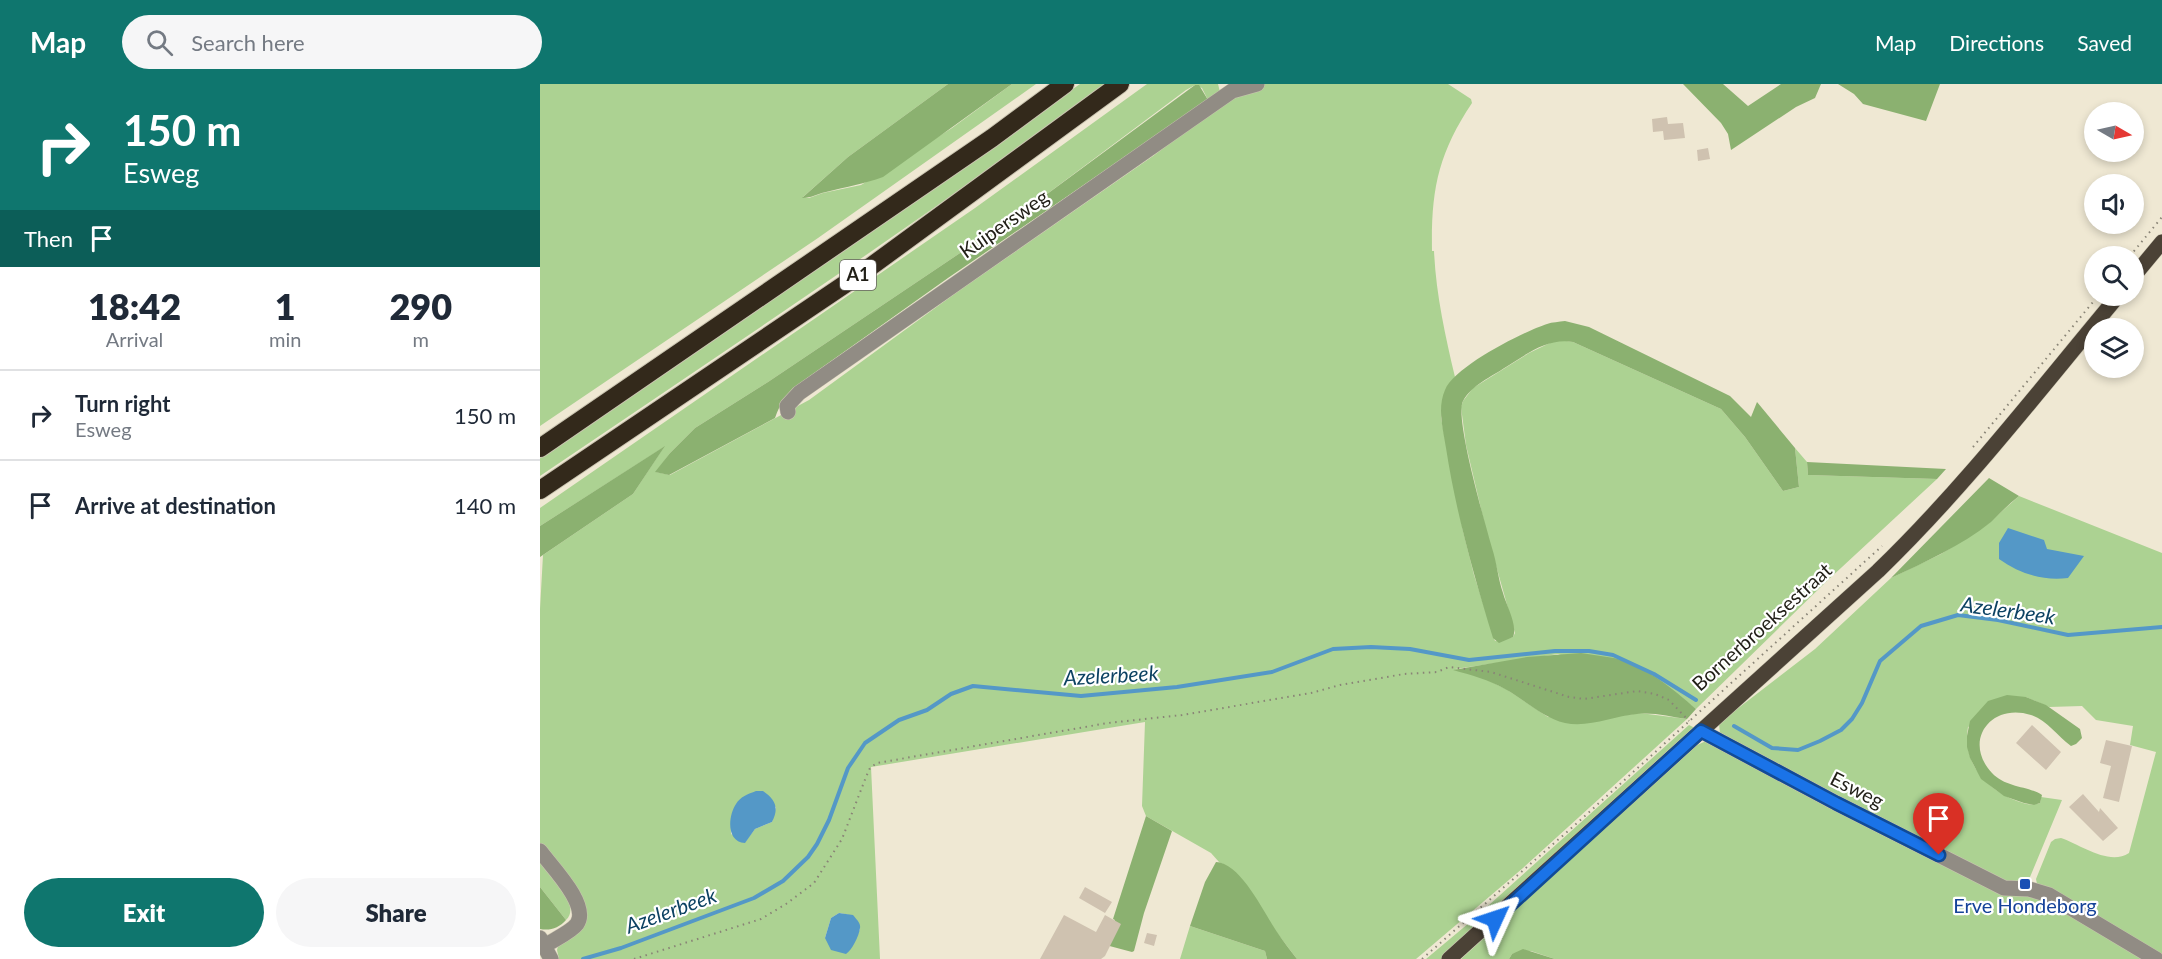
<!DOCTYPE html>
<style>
body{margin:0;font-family:Lato,sans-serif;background:#f6f6f7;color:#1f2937;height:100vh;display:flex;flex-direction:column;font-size:22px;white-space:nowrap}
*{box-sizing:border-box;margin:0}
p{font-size:20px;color:#747a83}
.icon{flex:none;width:33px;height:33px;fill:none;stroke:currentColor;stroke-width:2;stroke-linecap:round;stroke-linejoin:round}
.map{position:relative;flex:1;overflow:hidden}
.sheet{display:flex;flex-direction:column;background:#fff;width:540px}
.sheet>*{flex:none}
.banner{background:#0f766e;color:#fff;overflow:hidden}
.needle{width:39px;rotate:99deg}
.fabs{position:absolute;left:1544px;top:18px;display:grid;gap:12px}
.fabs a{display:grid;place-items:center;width:60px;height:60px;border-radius:50%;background:#fff;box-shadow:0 3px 9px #0003;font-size:30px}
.pin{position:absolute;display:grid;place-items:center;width:51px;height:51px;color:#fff;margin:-62px -26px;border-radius:50% 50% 50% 0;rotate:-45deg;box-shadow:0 0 6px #0007}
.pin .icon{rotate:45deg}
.me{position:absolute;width:66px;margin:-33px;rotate:48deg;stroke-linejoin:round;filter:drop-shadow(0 0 4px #0008)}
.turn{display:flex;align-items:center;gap:21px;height:126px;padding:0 24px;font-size:27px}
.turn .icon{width:78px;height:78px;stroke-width:2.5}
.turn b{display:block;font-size:42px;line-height:51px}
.then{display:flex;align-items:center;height:57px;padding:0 24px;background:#0003;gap:12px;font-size:22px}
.eta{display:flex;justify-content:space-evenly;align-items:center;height:102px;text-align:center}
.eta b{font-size:36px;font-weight:800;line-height:42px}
.primary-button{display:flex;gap:12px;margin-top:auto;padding:12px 24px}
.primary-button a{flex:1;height:69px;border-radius:36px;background:#0f766e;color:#fff;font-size:24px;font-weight:800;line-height:69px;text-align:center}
.primary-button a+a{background:#f6f6f7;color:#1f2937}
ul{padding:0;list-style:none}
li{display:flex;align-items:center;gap:18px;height:90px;padding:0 24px;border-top:2px solid #e0e1e3}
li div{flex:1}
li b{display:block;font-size:22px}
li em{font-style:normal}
header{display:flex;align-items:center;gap:36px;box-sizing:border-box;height:84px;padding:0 30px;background:#0f766e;color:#fff}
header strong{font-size:28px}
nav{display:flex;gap:33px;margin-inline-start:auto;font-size:21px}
.search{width:420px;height:54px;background:#f6f6f7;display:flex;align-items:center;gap:15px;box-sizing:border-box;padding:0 21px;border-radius:33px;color:#747a83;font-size:22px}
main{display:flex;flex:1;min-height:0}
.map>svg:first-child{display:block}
.green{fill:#acd292;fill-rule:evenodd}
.forest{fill:#8bb170}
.water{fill:#5498c7}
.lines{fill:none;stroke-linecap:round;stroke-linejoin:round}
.stream{stroke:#5498c7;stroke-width:4}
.building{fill:#cfc2b0}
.minor-casing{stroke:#cac4b1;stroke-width:16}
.major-casing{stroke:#cac4b1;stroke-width:16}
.highway-casing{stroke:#cac4b1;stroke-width:20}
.path{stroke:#898476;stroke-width:2;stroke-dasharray:1.5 4.5;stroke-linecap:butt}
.minor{stroke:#918c84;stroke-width:15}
.major{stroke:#4b4236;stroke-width:15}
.highway{stroke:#33291b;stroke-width:18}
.route-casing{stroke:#114b97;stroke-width:15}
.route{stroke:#1a73e8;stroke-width:10}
.transit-dot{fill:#1a4fb4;stroke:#fff;stroke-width:2}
.labels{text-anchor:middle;stroke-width:4.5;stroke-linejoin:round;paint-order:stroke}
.shield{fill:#fff;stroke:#64625d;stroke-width:1.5}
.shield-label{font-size:18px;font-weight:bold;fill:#211f17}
.street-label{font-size:20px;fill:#211f17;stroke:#fff}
.transit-label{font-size:20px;fill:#164399;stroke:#fff}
.water-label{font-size:21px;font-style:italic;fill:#0c4262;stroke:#fff}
</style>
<header>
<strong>Map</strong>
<div class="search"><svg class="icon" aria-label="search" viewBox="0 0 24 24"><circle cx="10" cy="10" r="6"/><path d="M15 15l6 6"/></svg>Search here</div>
<nav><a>Map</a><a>Directions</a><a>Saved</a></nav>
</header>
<main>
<section class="sheet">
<div class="banner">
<div class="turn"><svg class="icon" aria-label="right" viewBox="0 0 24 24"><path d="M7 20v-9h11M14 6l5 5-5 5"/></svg><div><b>150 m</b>Esweg</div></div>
<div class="then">Then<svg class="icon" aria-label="arrive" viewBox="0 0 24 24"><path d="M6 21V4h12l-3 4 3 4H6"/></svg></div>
</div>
<div class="eta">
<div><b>18:42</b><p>Arrival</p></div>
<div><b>1</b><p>min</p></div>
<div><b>290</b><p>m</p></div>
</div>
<ul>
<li><svg class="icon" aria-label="right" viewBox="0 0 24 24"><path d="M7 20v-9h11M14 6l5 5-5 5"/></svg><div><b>Turn right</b><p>Esweg</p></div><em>150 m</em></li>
<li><svg class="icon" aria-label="arrive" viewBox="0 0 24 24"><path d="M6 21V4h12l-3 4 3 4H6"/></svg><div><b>Arrive at destination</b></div><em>140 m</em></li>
</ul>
<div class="primary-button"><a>Exit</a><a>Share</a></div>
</section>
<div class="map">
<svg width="1622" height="875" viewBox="0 0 1622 875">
<rect width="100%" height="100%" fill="#efe8d3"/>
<path class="green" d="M0,0H408L308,73L263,113L269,114L283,109L321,101L412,44L472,0H496L278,154L0,342Z
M540,0H566C382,137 190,263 0,392V374L402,97Z
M607,0H678L680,8L668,16L662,4L655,1L646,6L499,116L228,298L155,344L130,369L116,388L130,391L269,316L417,208L613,72L681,20L724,0H908L931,15L932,19C898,70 891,106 892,167H894C896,210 905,251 915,293C904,306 902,317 901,334L923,447L934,491L955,557L973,553L975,549L946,446L926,361L921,323L923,317L933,304L989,269L1012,258L1020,256L1033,258L1181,325L1205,353L1243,407L1259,403L1255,364L1267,378L1268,391L1397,395L1288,496L1156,625L1141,614L1018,570L915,585L941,593L966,605L1008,633L1080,632L1100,629L1147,635L983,784L876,875H757L685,781L679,778L671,769L606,732L602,722L605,638L331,683L340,875H19L17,866L19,858L40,841L0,760V525L3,471L93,410L124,363L0,442V424L435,124ZM209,710L236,723L232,738L215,745L205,758L191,750C191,731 192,721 209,710ZM299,829C312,831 316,832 320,845L317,851L285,854L291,834Z
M1479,412L1622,469V875L1497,800L1496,795L1511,758L1515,755L1521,754C1541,761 1569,782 1589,769L1616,668L1590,661L1593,642L1556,636L1542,622L1509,623L1486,613L1428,643C1422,678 1445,705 1477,717C1485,720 1492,722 1500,719L1501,713L1522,716L1490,793L1481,802H1466L1180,649L1179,640L1188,632L1275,565L1351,494L1401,470L1430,452L1449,439Z
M1149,641L1155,644L901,875H886L929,839Z
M1166,657L1493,811L1610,875H1015L991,867L972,870L969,875H921L1155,662Z
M0,776L28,816C31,824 32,830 26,836L0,803Z
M650,842L725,867L727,875H640Z"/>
<path class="forest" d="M408,0H472L343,93C324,100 305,103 286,108C277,110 271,114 262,114L308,73Z
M1143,0H1183L1208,22L1241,0H1281L1275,14L1256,23L1191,66L1188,50L1181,39Z
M1298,0H1400L1386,37L1323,20L1314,10Z
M655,1H659L668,16L408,194L259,300C247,310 240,319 235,334L129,391L115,388L130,369L155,344L228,298L499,116Z
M1025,237L1049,243L1190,312L1211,333L1217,318L1255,364L1259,403L1243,407L1205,353L1181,325L1033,258C1007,254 987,270 966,283C951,293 932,301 923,317C914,333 946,442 952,464C957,479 958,495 963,509C966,521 978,541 973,553L959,559L953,554C934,492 916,429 906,364C903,345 897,324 905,306C915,282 983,248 1007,240C1012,238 1019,238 1025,237Z
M125,362L93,410L0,473V442Z
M1267,378L1406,385L1397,395L1268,391Z
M1449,394L1479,412C1469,420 1460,429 1451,438C1421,462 1385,478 1351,494Z
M1041,569C1052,571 1063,572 1074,574C1105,581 1133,605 1156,625L1147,635C1131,633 1113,628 1097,630C1073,632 1049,644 1025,639C1002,633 985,616 965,605C949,596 931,591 913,586L987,573Z
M1467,611L1486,613L1506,621L1540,645L1542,654L1536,660L1531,662C1517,652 1507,636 1491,631C1451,618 1422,657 1452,689C1466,704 1489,702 1502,711L1500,719L1494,721L1484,719L1464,712L1441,695L1430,674L1427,663V652L1430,637L1448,617Z
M606,732L632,747L604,829L594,867L592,868L562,860L575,836L573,835Z
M676,778C701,779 724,829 737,848C743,857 750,866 757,875H727L725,867L650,842L665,798Z
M0,803L26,836C19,844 10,847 0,845Z
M983,865L1015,875H969L972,870Z"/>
<path class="water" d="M1468,444L1504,456L1507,465L1544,472L1528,494C1503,497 1480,490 1459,475V459Z
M216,707H223C236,716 239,724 232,738L215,745L205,759C186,758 188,732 196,720C200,713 208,710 216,707Z
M299,829L313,831C316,835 321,839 320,844C319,852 312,866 306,870L291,866L285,854L291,834Z"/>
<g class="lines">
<path class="stream" d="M1194,642L1232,664L1258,666L1280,657L1301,646L1312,635L1322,619L1340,577L1381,542L1418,531L1458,536L1528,551L1622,543
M43,875L81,864L214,814L243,797L268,773L277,760L289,736L308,684L325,659L359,636L387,626L411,610L433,602L541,612L637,603L732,588L793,565L831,563L870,565L929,576L1015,567H1049L1073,571L1114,590L1156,616"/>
</g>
<path class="building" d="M1127,33L1128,40L1143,39L1145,54L1124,56L1123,47L1113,48L1112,35Z
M1168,64L1170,75L1158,77L1157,66Z
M1492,641L1521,668L1506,686L1476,659Z
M1566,656L1592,662L1579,718L1563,714L1571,682L1560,679Z
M1543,710L1559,728L1560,724L1578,744L1563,757L1529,723Z
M545,803L572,818L565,829L539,814Z
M524,831L556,848L565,831L581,840L565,872L561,875H500Z
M607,849L617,851L614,862L604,859Z"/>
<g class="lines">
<defs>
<path id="minor" d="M248,328L247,322L259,309L669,23L692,7L717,0
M1161,647L1296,719L1464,804L1489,805L1509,811L1616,875
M0,767C11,782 50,821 37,840C31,848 15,855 6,861
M0,854L11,875"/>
<path id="major" d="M1593,193L1622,158
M909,875L1338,487C1426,402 1500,305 1578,212"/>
<path id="highway" d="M0,364L452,54L525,0
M0,406L326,186L580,0"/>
</defs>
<use href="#minor" class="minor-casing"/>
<use href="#major" class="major-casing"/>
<use href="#highway" class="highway-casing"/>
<path class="path" d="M1590,172L1622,133
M1433,363L1558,212
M94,875L221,835L246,820L274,799L302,755L326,693L330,684L337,679L568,639L642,631L771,609L800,601L864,590L897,588L909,583L951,588L1029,613L1044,615L1097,607L1115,610L1129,616L1149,637
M882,875L1036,740L1342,462"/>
<use href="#minor" class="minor"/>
<use href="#major" class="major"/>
<use href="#highway" class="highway"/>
</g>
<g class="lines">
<defs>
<path id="route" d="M955,835L1161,647L1296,719L1399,771"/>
</defs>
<use href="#route" class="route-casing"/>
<use href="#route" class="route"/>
</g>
<rect class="transit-dot" x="1479" y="794" width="12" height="12" rx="3"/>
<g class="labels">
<rect class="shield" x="300" y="176" width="36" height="30" rx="4.5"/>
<g class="shield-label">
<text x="318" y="197">A1</text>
</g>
<g class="street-label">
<text transform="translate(464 140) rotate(-35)" y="7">Kuipersweg</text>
<text transform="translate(1222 543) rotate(-42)" y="7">Bornerbroeksestraat</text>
<text transform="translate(1317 706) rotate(27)" y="7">Esweg</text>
</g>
<g class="transit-label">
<text x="1485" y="829">Erve Hondeborg</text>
</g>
<g class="water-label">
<text transform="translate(1468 527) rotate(8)" y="7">Azelerbeek</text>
<text transform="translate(571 592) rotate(-3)" y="7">Azelerbeek</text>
<text transform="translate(131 827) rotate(-20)" y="7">Azelerbeek</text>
</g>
</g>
</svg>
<div class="fabs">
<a><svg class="needle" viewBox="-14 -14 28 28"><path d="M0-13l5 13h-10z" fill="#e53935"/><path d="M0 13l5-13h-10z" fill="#747a83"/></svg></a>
<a><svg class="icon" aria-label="sound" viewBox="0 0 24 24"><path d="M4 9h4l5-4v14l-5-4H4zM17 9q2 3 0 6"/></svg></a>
<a><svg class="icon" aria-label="search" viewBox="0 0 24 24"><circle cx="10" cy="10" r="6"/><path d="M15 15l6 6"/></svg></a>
<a><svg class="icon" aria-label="layers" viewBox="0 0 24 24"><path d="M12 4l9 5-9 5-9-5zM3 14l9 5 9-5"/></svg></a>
</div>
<div class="pin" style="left:1399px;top:771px;background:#d93025"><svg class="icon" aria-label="arrive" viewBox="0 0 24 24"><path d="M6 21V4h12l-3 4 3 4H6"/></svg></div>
<svg class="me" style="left:955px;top:835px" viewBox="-20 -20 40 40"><path d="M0-17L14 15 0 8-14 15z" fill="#1a73e8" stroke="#fff" stroke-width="4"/></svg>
</div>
</main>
